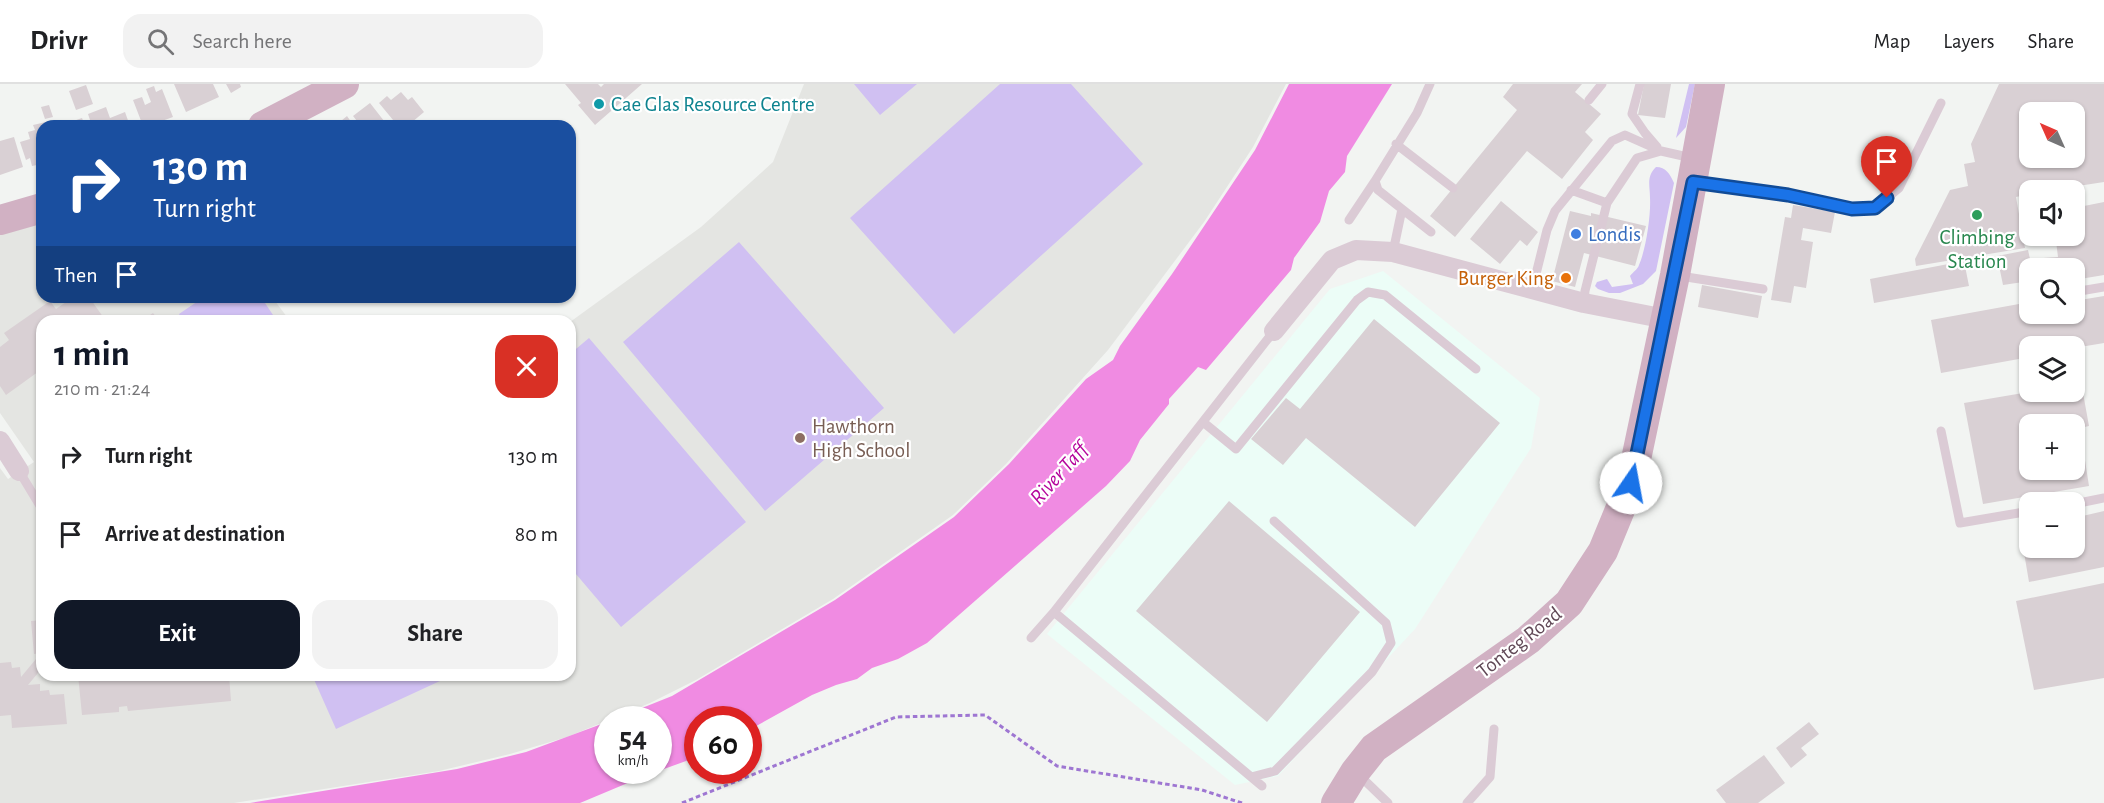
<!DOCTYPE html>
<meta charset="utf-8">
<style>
body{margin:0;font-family:"Alegreya Sans",sans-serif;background:#f2f2f2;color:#202124;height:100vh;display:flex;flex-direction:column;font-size:22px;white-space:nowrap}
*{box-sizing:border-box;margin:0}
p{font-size:20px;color:#757577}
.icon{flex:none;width:33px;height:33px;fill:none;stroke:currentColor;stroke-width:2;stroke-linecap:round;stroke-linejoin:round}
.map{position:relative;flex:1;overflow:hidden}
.details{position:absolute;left:36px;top:231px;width:540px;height:366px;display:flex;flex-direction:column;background:#fff;border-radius:18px;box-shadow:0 2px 4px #0004}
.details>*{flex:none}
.banner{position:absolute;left:36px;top:36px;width:540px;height:183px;border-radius:18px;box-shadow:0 2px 4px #0004;background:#1a4fa0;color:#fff;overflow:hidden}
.needle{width:39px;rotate:315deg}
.controls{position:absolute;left:2019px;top:18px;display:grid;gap:12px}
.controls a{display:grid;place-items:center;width:66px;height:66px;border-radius:12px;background:#fff;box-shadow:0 2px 4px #0004;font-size:30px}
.speed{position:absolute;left:594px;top:622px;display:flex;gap:12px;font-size:30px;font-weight:700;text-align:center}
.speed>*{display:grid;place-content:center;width:78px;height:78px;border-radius:50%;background:#fff;box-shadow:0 2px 4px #0004;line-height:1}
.speed small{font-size:15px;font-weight:400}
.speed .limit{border:9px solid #d22;background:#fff;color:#111}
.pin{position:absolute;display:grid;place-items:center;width:51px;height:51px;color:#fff;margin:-62px -26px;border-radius:50% 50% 50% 0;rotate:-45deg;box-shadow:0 0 6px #0007}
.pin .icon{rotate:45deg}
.me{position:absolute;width:66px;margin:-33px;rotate:12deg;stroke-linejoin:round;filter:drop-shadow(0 0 4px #0008)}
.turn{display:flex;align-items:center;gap:21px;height:126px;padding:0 18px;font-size:27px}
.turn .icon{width:78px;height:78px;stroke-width:2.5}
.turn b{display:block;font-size:42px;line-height:51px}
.then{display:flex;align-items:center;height:57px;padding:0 18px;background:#0003;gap:12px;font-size:22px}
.round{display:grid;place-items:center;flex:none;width:63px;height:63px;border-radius:18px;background:#f2f2f2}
.overview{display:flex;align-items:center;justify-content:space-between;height:102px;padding:0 18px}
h1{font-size:36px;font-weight:700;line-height:45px;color:#111827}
.primary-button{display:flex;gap:12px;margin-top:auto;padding:12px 18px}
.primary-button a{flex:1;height:69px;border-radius:18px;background:#111827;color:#fff;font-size:24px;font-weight:700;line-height:69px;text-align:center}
.primary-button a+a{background:#f2f2f2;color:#202124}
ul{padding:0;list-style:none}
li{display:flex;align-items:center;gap:18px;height:78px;padding:0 18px}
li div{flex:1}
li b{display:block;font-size:22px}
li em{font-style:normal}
header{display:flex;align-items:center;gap:36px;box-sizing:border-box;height:84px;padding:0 30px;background:#fff;border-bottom:2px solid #e0e0e0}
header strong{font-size:28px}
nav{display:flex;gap:33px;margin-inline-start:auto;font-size:21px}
.search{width:420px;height:54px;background:#f2f2f2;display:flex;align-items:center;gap:15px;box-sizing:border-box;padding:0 21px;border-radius:18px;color:#757577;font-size:22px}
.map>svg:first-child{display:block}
.commercial{fill:#ecfdf7}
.education{fill:#e4e5e2}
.green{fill:#d0c0f2}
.water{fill:#f08be2}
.building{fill:#d9d0d4;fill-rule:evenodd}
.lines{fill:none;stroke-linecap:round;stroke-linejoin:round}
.path{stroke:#9e76d2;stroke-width:3;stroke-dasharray:4.5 3;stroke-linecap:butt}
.lane{stroke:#dbcbd5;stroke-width:9}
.street{stroke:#dbcbd5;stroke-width:20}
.primary{stroke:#d1b1c3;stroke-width:30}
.route-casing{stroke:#114b97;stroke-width:15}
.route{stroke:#1a73e8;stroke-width:10}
.culture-dot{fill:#0f9aa8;stroke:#fff;stroke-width:2}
.leisure-dot{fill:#2e9e5b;stroke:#fff;stroke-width:2}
.shop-dot{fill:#3f7fe0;stroke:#fff;stroke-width:2}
.food-dot{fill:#e8710a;stroke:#fff;stroke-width:2}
.education-dot{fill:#8d6e63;stroke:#fff;stroke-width:2}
.labels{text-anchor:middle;stroke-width:4.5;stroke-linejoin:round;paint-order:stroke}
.culture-label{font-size:21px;fill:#0d838f;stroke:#fff;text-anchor:start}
.shop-label{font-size:21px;fill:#366cbe;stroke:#fff;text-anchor:start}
.leisure-label{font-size:21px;fill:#27864d;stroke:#fff}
.food-label{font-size:21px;fill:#c56008;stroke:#fff;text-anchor:end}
.education-label{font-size:21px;fill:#785e54;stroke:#fff;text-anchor:start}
.street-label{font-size:21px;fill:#604856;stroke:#fff}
.water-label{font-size:22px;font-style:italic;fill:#b5069c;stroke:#fff}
</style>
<header>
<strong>Drivr</strong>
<div class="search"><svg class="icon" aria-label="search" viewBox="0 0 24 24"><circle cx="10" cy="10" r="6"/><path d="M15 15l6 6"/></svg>Search here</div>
<nav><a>Map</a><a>Layers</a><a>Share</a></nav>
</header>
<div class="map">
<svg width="2104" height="719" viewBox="0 0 2104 719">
<rect width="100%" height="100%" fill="#f2f4f2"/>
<path class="commercial" d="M1383,187L1540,314L1531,364L1415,545L1278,692L1235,701L1047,550L1330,205Z"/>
<path class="education" d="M804,0H1286L1253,63L1204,138L1108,266L1006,380L953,431L833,515L696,596L650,619L567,653L510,670L439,687L234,719H0V384L8,395L34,378L0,329V149L42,137V213H272L290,237H42V591H570V238L701,143L773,78Z"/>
<path class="green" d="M854,0H917L880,31Z
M1000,0H1071L1143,80L954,250L850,134Z
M1689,0H1695L1686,43L1676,54Z
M1656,83C1666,83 1670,90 1674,99L1656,187L1643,200L1620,209H1609L1598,205L1595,202L1597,198L1607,195L1612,203L1633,200L1630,192C1633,188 1638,185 1639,181C1646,165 1651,131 1650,114C1650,101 1646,93 1656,83Z
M739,158L884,324L765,427L623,258Z
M204,213H261L277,237H183L179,230Z
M589,254L746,438L621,543L570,483V270Z
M312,591H453L336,645Z"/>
<path class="water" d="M1289,0H1392L1347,72L1345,88L1329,107L1320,138L1294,174L1291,186L1206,286L1198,283L1169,315V320L1140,356L1130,377L1106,402L927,559L898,575L872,584L857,595L836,601L812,611L749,646L748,636H698L697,673L642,693L580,719H250L457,685L526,668L607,638L608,687H658V636H612L672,612L835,516L954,433L1009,380L1086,295L1113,276L1120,262L1172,190L1255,66Z"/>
<path class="building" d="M174,0H213L219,13L186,28Z
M226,0H240L241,3L231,9Z
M565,0H598L601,3L604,0H642L595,41L578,21L581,19Z
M1513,0H1582L1575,8L1601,30L1585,48L1593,56L1562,95L1527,67L1455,153L1430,132L1517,26L1503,13Z
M1644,0H1671L1665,34L1638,31Z
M1999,0H2104V98L2052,106H2030V110L2016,113L2025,164L1916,182L1915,175L1950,106L1968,102L1964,80L1975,78L1971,60ZM2030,28H2074V74H2030Z
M86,1L93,20L76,26L69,7Z
M154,2L156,8L162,5L173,33L148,42H143L133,16L142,13L145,21L151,18L146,5Z
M401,8L408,16L412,13L424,28L411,39V42H398L379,19L387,12L391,16Z
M370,19L388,42H361L353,32Z
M49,21L53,33L45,35L41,23Z
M106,23L110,34L125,28L130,42H92L88,30Z
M347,32L354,42H335Z
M82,34L85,42H59Z
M46,38L47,42H42V47L39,48L42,57V80L32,82L30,74L26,76L20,58L30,55L28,48L35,46L33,41Z
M14,53L23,83L0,91V57Z
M1501,117L1538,148L1527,162L1520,156L1500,180L1470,155Z
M2104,118V191L2074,196V184H2030V197L2003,201L1997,172L2028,166L2030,175L2058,173L2056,157L2045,160L2043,152H2074V124Z
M1793,121L1835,128L1831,149L1803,144L1801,156L1813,158L1806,204L1794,202L1791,219L1771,216L1785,133L1791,134Z
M1570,127L1591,132V129L1646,142L1635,182L1584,169L1575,203L1552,197Z
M1964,177L1969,202L1874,219L1870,195Z
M1702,201L1762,212L1758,234L1698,223Z
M2104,212V259L2074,264V262H2030V273L1941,289L1931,236L2030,218V230H2074V217Z
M73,213H89L106,237H42V285L6,311L0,302V263L9,256L4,249L50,217L56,225Z
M153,229L159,237H141Z
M1374,235L1500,339L1415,443L1306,354L1283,381L1251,355L1286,314L1300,325Z
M2081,298L2089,342L2080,344L2089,402L1983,420L1964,319L2029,308H2074V300ZM2030,340H2074V386H2030Z
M1229,417L1360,528L1267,638L1136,527Z
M2104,427V483L2029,498L2020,445L2030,443V464H2074V434Z
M2104,499V594L2034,606L2016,517Z
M42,536V584L28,601L40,600V607L49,606L50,611L64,610L67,640L12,644L11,631L0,632V579L11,578L12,584L20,583L21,593L41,569L34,570L31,537Z
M78,591H116V595L125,594V591H229L231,617L128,627L127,622L119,623V628L82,631Z
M1809,638L1819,650L1801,664L1807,671L1791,684L1776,664Z
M1764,671L1785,699L1758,719H1726L1716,706Z"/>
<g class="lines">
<path class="path" d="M682,719L896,633L985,631L1057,682L1202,706L1242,719"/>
<path class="lane" d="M1430,0L1417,29L1375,97L1378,106L1431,148
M1640,0L1632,30L1645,49L1657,63
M1589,16L1602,0
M1396,60L1453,104
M1697,98L1788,111L1852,125L1875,124L1899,104L1941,19
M1571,106L1607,119L1637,74L1661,67L1692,74
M1349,136L1375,97
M1393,168L1402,125
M1680,192L1763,205
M2026,204L2030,205
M1532,206L1547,146L1555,127L1612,57L1625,51L1661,67
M2074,208L2104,203
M1584,219L1585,207L1607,119
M1203,338L1236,365L1357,216L1368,208L1385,211L1476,285
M1941,347L1960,439L2030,427
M19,387L42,425
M2074,420L2104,414
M1054,528L1262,702
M1031,554L1054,528L1274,247
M1359,691L1388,719
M1251,693L1275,687L1372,588L1391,559L1386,539L1274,437
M1467,719L1490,693L1494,645"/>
<path class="street" d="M1274,247L1332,176L1356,166L1393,168L1584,219L1666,235
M0,357L19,387"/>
<path class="primary" d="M263,42L344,0
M0,136L42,124
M1336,719L1355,688L1374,664L1528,556L1569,519L1603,467L1631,399L1675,191L1710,0"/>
</g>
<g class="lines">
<defs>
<path id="route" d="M1631,399L1693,98L1788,111L1852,125L1875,124L1887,114"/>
</defs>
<use href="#route" class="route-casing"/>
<use href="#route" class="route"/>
</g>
<circle class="culture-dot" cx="599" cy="20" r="6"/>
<circle class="leisure-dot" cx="1977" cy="131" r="6"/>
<circle class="shop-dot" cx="1576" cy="150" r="6"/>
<circle class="food-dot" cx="1566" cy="194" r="6"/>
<circle class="education-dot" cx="800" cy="354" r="6"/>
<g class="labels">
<g class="culture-label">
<text x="611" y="27">Cae Glas Resource Centre</text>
</g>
<g class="shop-label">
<text x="1588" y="157">Londis</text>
</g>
<g class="leisure-label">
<text x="1977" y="160">Climbing<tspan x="1977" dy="24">Station</tspan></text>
</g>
<g class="food-label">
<text x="1554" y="201">Burger King</text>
</g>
<g class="education-label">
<text x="812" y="349">Hawthorn<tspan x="812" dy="24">High School</tspan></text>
</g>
<g class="street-label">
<text transform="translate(1519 558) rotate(-38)" y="7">Tonteg Road</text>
</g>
<g class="water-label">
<text transform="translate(1058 389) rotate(-48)" y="8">River Taff</text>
</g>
</g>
</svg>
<div class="controls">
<a><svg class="needle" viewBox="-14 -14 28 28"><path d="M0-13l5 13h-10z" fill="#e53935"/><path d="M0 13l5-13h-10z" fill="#757577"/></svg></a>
<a><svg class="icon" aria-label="sound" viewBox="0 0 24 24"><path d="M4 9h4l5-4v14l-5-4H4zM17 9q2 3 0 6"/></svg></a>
<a><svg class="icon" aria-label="search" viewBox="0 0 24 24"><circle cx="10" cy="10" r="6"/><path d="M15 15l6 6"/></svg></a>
<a><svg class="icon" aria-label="layers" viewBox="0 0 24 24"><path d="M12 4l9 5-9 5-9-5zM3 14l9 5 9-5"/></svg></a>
<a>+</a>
<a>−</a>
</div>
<div class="speed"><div>54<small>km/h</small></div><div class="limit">60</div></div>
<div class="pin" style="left:1887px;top:114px;background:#d93025"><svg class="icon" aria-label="arrive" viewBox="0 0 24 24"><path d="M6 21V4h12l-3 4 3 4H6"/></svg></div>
<svg class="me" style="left:1631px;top:399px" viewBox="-20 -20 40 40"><circle r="19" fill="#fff"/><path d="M0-13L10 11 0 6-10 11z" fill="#1a73e8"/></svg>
<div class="banner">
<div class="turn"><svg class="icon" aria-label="right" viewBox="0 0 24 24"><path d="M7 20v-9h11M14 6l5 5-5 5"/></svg><div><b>130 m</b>Turn right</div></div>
<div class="then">Then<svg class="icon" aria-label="arrive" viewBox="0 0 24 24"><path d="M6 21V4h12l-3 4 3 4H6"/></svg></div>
</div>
<section class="details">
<div class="overview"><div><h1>1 min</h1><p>210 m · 21:24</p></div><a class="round" style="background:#d93025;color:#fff"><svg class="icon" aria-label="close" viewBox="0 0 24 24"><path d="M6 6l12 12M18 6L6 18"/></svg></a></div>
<ul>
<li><svg class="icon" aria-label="right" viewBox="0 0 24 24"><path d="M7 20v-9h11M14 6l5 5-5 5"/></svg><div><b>Turn right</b></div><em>130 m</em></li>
<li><svg class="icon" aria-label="arrive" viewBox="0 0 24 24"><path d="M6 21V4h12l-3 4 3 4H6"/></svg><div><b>Arrive at destination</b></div><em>80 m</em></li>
</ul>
<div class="primary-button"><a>Exit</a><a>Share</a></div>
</section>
</div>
